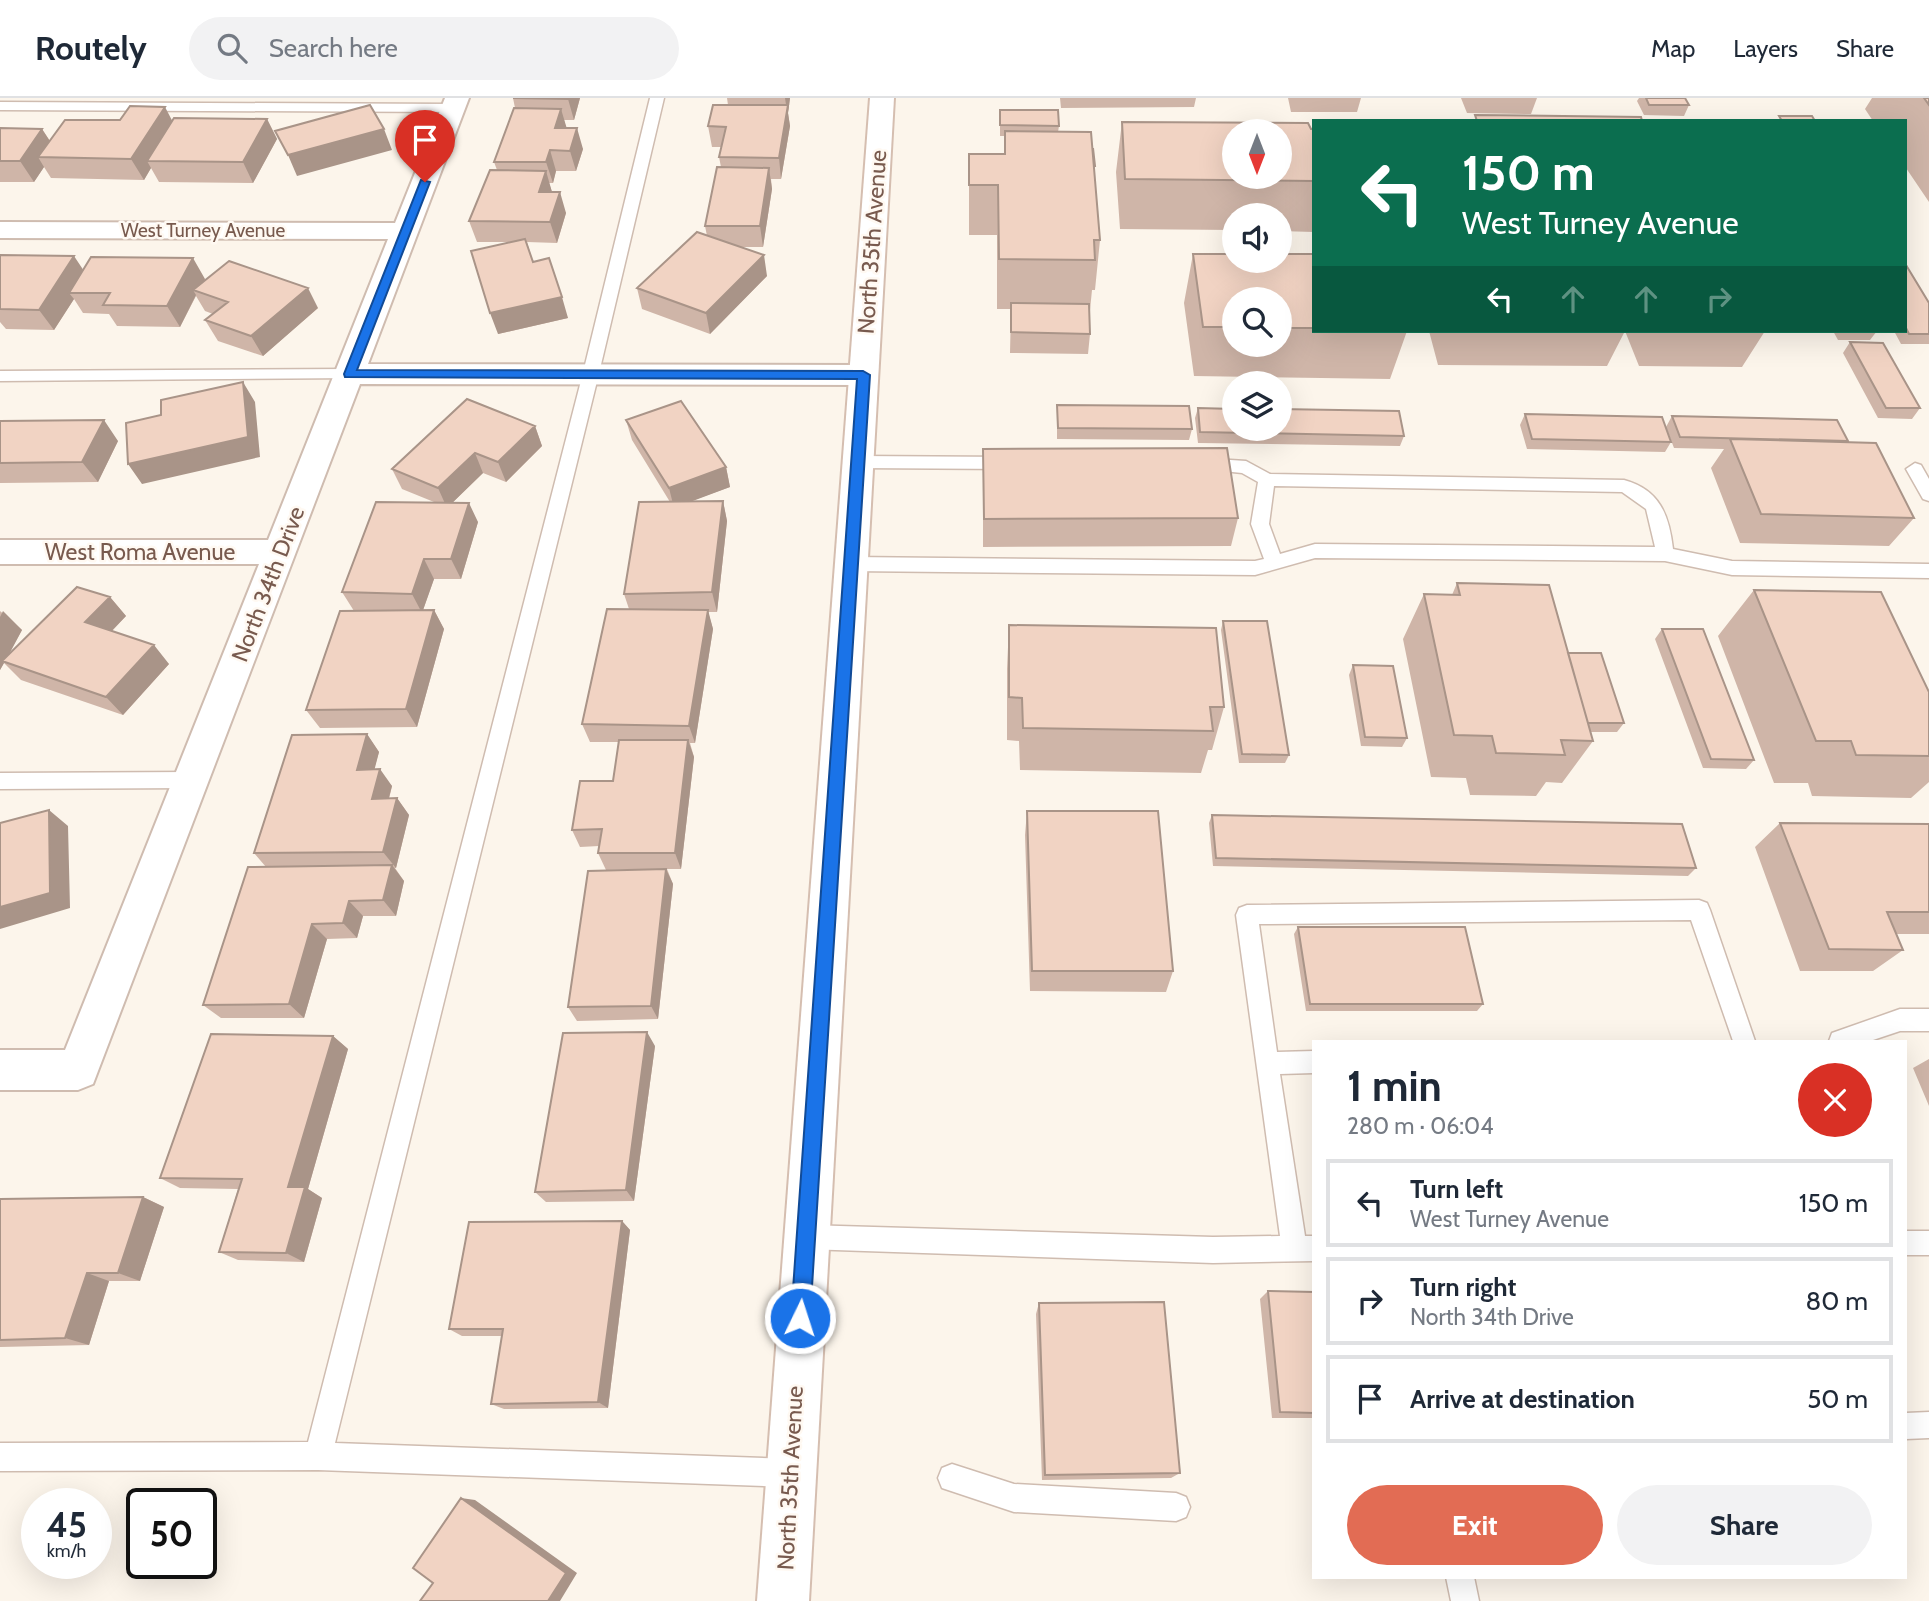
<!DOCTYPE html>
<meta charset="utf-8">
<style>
body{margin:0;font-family:Cabin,sans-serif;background:#f2f2f3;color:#1f2937;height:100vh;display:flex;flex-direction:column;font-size:26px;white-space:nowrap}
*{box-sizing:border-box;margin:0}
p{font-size:23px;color:#747a83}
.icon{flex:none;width:38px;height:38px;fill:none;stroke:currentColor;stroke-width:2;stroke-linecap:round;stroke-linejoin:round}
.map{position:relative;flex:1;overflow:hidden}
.drawer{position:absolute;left:1312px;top:942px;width:595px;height:539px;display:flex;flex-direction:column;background:#fff;border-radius:0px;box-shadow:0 7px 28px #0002}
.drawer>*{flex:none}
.guide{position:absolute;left:1312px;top:21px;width:595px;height:214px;border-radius:0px;box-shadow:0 7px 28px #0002;background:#0b6e4f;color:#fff;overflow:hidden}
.needle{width:46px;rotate:180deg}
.controls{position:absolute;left:1222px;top:21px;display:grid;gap:14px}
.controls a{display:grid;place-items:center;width:70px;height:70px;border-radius:50%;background:#fff;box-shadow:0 7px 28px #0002;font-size:35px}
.speed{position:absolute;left:21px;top:1390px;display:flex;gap:14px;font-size:35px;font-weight:700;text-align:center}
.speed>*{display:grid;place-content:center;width:91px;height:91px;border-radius:50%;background:#fff;box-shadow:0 7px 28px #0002;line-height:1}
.speed small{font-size:18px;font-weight:400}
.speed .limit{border:4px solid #111;border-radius:10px;background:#fff;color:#111}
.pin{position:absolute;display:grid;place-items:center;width:60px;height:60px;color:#fff;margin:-72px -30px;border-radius:50% 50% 50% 0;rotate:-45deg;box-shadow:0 0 7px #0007}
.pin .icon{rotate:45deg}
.me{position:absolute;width:77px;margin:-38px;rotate:4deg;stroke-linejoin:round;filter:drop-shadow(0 0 5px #0008)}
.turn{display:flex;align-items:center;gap:24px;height:147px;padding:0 35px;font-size:32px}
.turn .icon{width:91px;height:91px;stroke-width:2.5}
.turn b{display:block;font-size:49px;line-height:60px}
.lanes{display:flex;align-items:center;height:66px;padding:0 35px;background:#0003;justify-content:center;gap:35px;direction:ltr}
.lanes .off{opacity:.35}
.round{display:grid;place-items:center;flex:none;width:74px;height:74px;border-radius:37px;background:#f2f2f3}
.summary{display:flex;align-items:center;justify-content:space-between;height:119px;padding:0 35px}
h1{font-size:42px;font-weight:700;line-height:52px}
.action{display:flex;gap:14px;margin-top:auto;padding:14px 35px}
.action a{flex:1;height:80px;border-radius:42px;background:#e26c54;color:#fff;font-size:28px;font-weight:700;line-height:80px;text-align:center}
.action a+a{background:#f2f2f3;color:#1f2937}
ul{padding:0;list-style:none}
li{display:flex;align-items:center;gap:21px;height:88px;margin:0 14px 10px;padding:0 21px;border:4px solid #e0e1e3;border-radius:0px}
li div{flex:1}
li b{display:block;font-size:26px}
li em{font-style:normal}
header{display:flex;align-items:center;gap:42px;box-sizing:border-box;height:98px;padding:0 35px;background:#fff;border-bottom:2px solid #e0e1e3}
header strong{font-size:33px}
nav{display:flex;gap:38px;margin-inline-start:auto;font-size:24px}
.search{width:490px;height:63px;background:#f2f2f3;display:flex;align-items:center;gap:18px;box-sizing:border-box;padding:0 24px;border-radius:38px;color:#747a83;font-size:26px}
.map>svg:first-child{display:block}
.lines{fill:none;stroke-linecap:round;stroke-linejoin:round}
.lane-casing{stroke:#cfbcb0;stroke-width:3}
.street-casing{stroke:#cfbcb0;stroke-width:4}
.secondary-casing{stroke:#d5beb0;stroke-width:4}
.lane{fill:#fff;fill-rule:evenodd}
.street{fill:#fff;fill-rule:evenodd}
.secondary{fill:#fff;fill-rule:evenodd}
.wall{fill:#cfb5a8;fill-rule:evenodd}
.shaded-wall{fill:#a99488}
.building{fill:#f1d3c3;stroke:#a99488;stroke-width:2;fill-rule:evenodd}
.route{fill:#1a73e8;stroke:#114b97;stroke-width:2}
.labels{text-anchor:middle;stroke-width:5;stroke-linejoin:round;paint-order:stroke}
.far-street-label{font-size:19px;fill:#785a4e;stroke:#fff9f2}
.street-label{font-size:23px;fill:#785a4e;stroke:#fff9f2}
</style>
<header>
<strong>Routely</strong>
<div class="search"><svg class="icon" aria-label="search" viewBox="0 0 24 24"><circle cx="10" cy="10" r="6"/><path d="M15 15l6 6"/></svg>Search here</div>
<nav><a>Map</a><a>Layers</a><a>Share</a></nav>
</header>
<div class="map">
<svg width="1929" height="1503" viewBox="0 0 1929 1503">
<rect width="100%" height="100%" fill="#fcf5eb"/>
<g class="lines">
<defs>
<path id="lane" d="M650,0H664L599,275L335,1345L791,1361L801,1365L805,1375L801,1385L791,1389L318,1372L0,1373V1345L308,1344L583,275Z
M0,4L453,6L460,10L453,14L0,12Z
M350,271L356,272V280L0,283V273Z
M858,358L1011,359L1020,365L1011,371L858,370L849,364Z
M1200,360L1246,363L1270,376L1624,382C1660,392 1669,417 1673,451L1732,463L1929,466V480L1732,477L1665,463L1315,460L1255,477L851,473L842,466L851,459L1255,463L1264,461L1251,426L1258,384L1242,375L1194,370L1191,366ZM1274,388L1622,394L1646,411L1655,449L1315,446L1280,456L1269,426Z
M1915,365L1921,367L1929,381V403L1923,401L1906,371Z
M192,674L199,676L202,682L199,688L192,690L0,691V675Z
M1699,802L1707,805L1710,812L1755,943H1733L1691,822L1259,826L1277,954L1314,953V975L1280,976L1305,1138H1314V1163L1213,1165L806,1151L797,1148L794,1139L797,1130L806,1127L1213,1139L1280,1138L1236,817L1239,810L1247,807Z
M1900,911H1929V933H1900L1870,943H1829L1832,935Z
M1906,1133H1929V1157H1906Z
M1929,1314V1340L1906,1341V1315Z
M952,1366L1014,1386L1176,1395L1186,1399L1190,1409L1186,1419L1176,1423L1014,1414L942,1390L938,1380L942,1370Z
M1446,1479H1474L1479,1503H1451Z"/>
<path id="street" d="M445,0H469L368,266L863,267L873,270L878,277L873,284L863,287L360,286L93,986L78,992H0V952H65L259,466H0V442H268L388,141L0,140V124L395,125Z"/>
<path id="secondary" d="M870,0H894L809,1503H757Z"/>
</defs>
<use href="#lane" class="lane-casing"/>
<use href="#street" class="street-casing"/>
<use href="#secondary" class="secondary-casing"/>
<use href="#lane" class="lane"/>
<use href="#street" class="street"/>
<use href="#secondary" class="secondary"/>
</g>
<path class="wall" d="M513,0H580L574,22H564L566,30L583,51L576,73H556L553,85H549L552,94L566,115L557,145L527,144L533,164L568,220L498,236L510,144H477L469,123L497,72L494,64L515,10Z
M727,0H790L788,15L790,28L781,81H771L772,91L763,149H739L767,178L710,236L642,211L637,190L707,138L705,128L721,69L719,59L722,49H712L708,28L728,7Z
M1060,0H1196L1194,9L1061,10Z
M1288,0H1361L1357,14H1291Z
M1461,0H1537L1531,16L1467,15Z
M1639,0H1685L1689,7L1684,18L1644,17L1637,3Z
M1872,0H1929V104L1906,70V23H1873L1865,11Z
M1000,12L1059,28L1058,34L1095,68L1094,74L1100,142L1095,192H1092L1090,212H1089L1090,236L1088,256L1010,255L1011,211H997V137H969V56H1004V38H1000Z
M267,21L277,41L253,85L159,84L151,70L144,82L51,80L44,69L34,84H0V30L42,31L50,43L172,23Z
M1122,24L1314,31V134L1279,133V117H1234V132L1120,131L1116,74Z
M1193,156H1314V233H1407L1390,281L1194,278L1184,205ZM1234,201H1279V247H1234Z
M0,157L83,172L205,181L204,184L318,210L263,258L218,243L205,222L213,216L205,213L196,198L180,229L117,228L109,216L83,215L74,201L54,232L6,231L0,224Z
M1906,167L1929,205V246H1901L1894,233H1906Z
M1429,233H1765L1742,269L1639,268L1625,233L1607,268L1438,267Z
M1833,233H1877L1870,242H1838Z
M1850,244L1920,310L1912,321L1878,320L1843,255Z
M1057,307L1192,331L1189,342L1057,341Z
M1198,310L1404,338L1400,348L1198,345L1195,320Z
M1525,316L1671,344L1665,354L1527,351L1520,327Z
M1672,318L1848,343L1847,344L1914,420L1889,448L1740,445L1711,370L1724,351L1674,350L1666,329Z
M626,322L726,369L730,389L691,403H723L727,423L717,514H708L713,531L695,645H690L694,659L681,771H667L673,786L658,921L577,923L568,909L646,771L606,772L598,755L599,748L580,749L572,732L613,683L619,644H590L582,626L629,511L624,496L670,404L632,342Z
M0,323L118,343L98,384L0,385Z
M535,328L542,348L506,384L483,375L453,404L478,424L461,481H434L423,512H434L444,531L417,629L320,630L306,612L354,513L342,494L434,404L402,391L392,371Z
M983,351L1238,420L1231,448L983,449Z
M1457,485L1568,555L1624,625L1617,634H1590L1593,643L1562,685L1546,684L1536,698L1470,697L1466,680L1431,679L1403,541L1424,496L1452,497Z
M1754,492L1929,594V684L1911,700L1812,698L1808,685H1774L1718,538Z
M110,499L126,518L112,533L169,566L123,617L21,582L4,565L0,572V513L22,532L8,557Z
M1223,523L1289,657L1285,665H1239L1221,532Z
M1009,527L1224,609L1212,652H1208L1201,675L1020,672L1019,643L1007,642V571Z
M1662,531L1754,662L1746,671L1703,670L1655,541Z
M1353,567L1407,640L1402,649L1361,648L1349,577Z
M367,636L379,654L374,671L392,688L389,701L397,700L409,717L396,770H395L404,783L396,818H363L357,840L327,841L304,920H221L203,907L266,769L254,755Z
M1027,713L1173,873L1166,894L1030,893L1025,737Z
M1212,717L1696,770L1688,778L1213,768L1209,725Z
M1780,725L1929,726V836H1896L1903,852L1873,873H1800L1755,749Z
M1298,829L1483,906L1477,913H1306L1294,836Z
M333,938L348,951L308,1091L322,1100L304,1164L238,1162L219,1154L238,1091L180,1090L160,1080Z
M655,948L634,1103L546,1104L535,1094Z
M1929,961V1008L1913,970Z
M143,1099L164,1109L140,1183H109L89,1247L0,1249V1101Z
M622,1123L630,1132L608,1310L504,1311L491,1306L502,1238H462L449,1231Z
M1268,1193L1314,1194V1320H1272L1260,1201Z
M1039,1205L1180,1375L1171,1380L1042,1382L1036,1216Z"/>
<path class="shaded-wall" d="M568,0H580L574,22L568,1Z
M785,0H790L788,15L790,28L781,81L779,60L787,13Z
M165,9L176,30L147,63L151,70L144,82L131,61Z
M561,11L567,31L555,30Z
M267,21L277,41L253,85L243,64Z
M577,30L583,51L576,73L570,53Z
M42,31L55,51L38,59L44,69L34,84L20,63Z
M384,31L392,52L297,78L288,57Z
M550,52L556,73L553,85L546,64Z
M769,70L772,91L763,149L760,128Z
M546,73L552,94H539Z
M560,94L566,115L557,145L550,124Z
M764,157L767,178L710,236L706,215Z
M74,158L88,179L69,195L74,201L54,232L39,212Z
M193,160L205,181L198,194L193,192L196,197L180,229L167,208Z
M308,190L318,210L263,258L251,238Z
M562,199L568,220L498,236L490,215Z
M243,284L255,304L260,359L142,386L128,366Z
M104,322L118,343L98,384L82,364Z
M535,328L542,348L506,384L498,364Z
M475,355L483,375L447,410L438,390Z
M726,369L730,389L674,410L669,390Z
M723,403L727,423L717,514L712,494Z
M469,405L478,424L461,481L451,461Z
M424,461L434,481L422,515L412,496Z
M110,499L126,518L102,543L85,524Z
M434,512L444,531L417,629L406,611Z
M708,512L713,531L695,645L689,628Z
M3,513L22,532L5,564L2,563L4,565L0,572V519Z
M154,547L169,566L123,617L106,599Z
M367,636L379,654L370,689L357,672Z
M688,642L694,659L681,771L675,755Z
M380,671L392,688L384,718L372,701Z
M397,700L409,717L396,770L383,754Z
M49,712L68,728L70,810L0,831V809Z
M392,767L404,783L396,818L383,802Z
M666,771L673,786L658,921L651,908Z
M349,803L363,818L357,840L343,825Z
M312,826L327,841L304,920L289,906Z
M647,934L655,948L634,1103L626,1092Z
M333,938L348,951L308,1091L322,1100L304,1164L286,1155L288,1089Z
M143,1099L164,1109L140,1183L118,1175Z
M622,1123L630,1132L608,1310L598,1304Z
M87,1175L109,1183L89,1247L65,1240Z
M461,1400L475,1402L577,1475L560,1503H548Z"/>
<path class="building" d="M513,0H568V1Z
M1646,0H1685L1689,7H1649Z
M1924,0H1929V7Z
M370,7L384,31L288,57L275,33Z
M713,7H788L779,60L719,59L726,29L708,28Z
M130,8L165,9L131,61L38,59L65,22H120Z
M514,10L561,11L555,30H577L570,53L550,52L546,64H494Z
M1000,12H1058L1059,28L1000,27Z
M1475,17L1641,19L1642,23H1477Z
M1779,18H1812L1815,23H1782Z
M174,20L267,21L243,64L147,63Z
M1647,22H1730V23H1648Z
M1122,24L1308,25L1311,31H1314V83L1125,81ZM1234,33H1279V79H1234Z
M0,30L42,31L20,63H0Z
M1005,33L1091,34L1100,142H1094L1095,162L999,161L998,87H969V56H1005Z
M1093,50L1095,68H1094Z
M717,69L769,70L760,128H705Z
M490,72L546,73L539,94H560L550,124L469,123Z
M697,134L764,157L706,215L637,190Z
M525,141L533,164L549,160L562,199L490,215L471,153Z
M1193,156H1234V163H1279V156H1314V230H1279V201H1234V229H1203Z
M0,157L74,158L39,212L0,211Z
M91,159L193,160L167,208L103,207L110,195H69Z
M229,163L308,190L251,238L205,222L228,204L193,192Z
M1906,167L1929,205V236H1909L1906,230Z
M1011,205L1089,206L1090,236L1011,234Z
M1850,244L1883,245L1920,310H1886Z
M243,284L248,339L128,366L126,325L161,317V302Z
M467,301L535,328L498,364L475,355L438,390L392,371Z
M681,303L726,369L669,390L626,322Z
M1057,307L1189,308L1192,331L1058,330Z
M1198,310L1234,311V331H1279V311L1399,313L1404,338L1200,334Z
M1525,316L1662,319L1671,344L1532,341Z
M1672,318L1837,322L1848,343L1680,339Z
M104,322L82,364L0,365V323Z
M1730,341L1876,345L1914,420L1761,416Z
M1227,350L1238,420L984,421L983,351Z
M723,403L712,494L624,496L639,404Z
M376,404L469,405L451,461H424L412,496L342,494Z
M1457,485L1549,487L1593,643L1561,642L1565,657L1496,655L1492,638L1454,637L1424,496L1460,497Z
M77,489L110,499L85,524L154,547L106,599L2,563Z
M1754,492L1881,494L1929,594V658L1856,657L1851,643H1816Z
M607,511L708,512L689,628L582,626Z
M434,512L406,611L306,612L340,513Z
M1223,523H1267L1289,657L1242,656Z
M1009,527L1216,530L1224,609H1210L1213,633L1023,630L1022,600L1009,599Z
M1662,531H1703L1754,662L1711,661Z
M1568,555H1601L1624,625H1588Z
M1353,567L1393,568L1407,640L1365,639Z
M367,636L357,672L380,671L372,701L397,700L383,754L254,755L292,637Z
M619,642H688L675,755H598L602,731L572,732L580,683H613Z
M49,712L50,795L0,809V725Z
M1027,713H1158L1173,873H1032Z
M1212,717L1682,726L1696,770L1216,760Z
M1780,725L1929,726V814H1887L1903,852L1829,851Z
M392,767L383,802L349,803L343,825L312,826L289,906L203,907L248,769Z
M666,771L651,908L568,909L588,773Z
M1298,829H1465L1483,906H1310Z
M647,934L626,1092L535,1094L563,935Z
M211,936L333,938L288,1089H305L286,1155L219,1154L242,1081L160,1080Z
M143,1099L118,1175H87L65,1240L0,1242V1101Z
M622,1123L598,1304L491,1306L503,1231H449L469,1124Z
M1268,1193L1314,1194V1315L1280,1314Z
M1164,1204L1180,1375L1045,1377L1039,1205Z
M461,1400L566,1475L548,1503H420L433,1485L413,1470Z"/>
<path class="route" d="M421,82L430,84L357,272L863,273L870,277L810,1220L807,1227L800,1230L794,1227L791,1220L857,281L345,279L344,276Z"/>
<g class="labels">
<g class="far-street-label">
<text x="203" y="139">West Turney Avenue</text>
</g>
<g class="street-label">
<text transform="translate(872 144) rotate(-86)" y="8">North 35th Avenue</text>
<text x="140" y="462">West Roma Avenue</text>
<text transform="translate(268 486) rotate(-69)" y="8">North 34th Drive</text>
<text transform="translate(790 1380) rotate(-87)" y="8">North 35th Avenue</text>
</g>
</g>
</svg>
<div class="controls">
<a><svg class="needle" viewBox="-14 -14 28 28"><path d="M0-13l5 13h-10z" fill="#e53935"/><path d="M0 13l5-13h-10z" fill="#747a83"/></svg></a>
<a><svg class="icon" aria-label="sound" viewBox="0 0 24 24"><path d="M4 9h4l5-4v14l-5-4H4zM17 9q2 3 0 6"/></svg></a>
<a><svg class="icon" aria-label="search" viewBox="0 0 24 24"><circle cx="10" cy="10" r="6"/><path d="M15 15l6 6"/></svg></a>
<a><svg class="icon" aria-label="layers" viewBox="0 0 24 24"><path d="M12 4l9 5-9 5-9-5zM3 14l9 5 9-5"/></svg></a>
</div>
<div class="speed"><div>45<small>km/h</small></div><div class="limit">50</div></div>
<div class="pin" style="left:425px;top:84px;background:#d93025"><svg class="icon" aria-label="arrive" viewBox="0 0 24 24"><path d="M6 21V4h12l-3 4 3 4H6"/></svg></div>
<svg class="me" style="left:800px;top:1220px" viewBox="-20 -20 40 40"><circle r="17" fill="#1a73e8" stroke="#fff" stroke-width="3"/><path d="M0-11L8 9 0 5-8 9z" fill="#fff"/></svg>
<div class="guide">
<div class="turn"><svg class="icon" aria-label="left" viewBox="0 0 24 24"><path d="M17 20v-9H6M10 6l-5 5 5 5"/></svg><div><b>150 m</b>West Turney Avenue</div></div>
<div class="lanes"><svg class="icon" aria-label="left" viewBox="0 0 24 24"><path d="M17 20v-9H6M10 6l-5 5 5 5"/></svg><svg class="icon off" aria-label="ahead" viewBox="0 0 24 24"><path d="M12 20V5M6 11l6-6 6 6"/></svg><svg class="icon off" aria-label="ahead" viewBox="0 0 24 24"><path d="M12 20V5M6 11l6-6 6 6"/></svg><svg class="icon off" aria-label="right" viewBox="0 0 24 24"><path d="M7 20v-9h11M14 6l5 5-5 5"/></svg></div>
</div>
<section class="drawer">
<div class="summary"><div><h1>1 min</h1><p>280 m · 06:04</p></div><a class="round" style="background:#d93025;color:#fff"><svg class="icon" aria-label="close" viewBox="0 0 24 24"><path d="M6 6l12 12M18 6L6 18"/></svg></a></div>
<ul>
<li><svg class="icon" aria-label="left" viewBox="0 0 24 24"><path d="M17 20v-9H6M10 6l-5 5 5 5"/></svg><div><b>Turn left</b><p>West Turney Avenue</p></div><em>150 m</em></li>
<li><svg class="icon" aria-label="right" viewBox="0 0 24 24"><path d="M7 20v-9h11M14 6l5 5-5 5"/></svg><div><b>Turn right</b><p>North 34th Drive</p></div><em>80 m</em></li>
<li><svg class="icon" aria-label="arrive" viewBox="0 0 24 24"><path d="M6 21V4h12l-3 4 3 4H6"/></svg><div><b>Arrive at destination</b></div><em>50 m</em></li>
</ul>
<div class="action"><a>Exit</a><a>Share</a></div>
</section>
</div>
